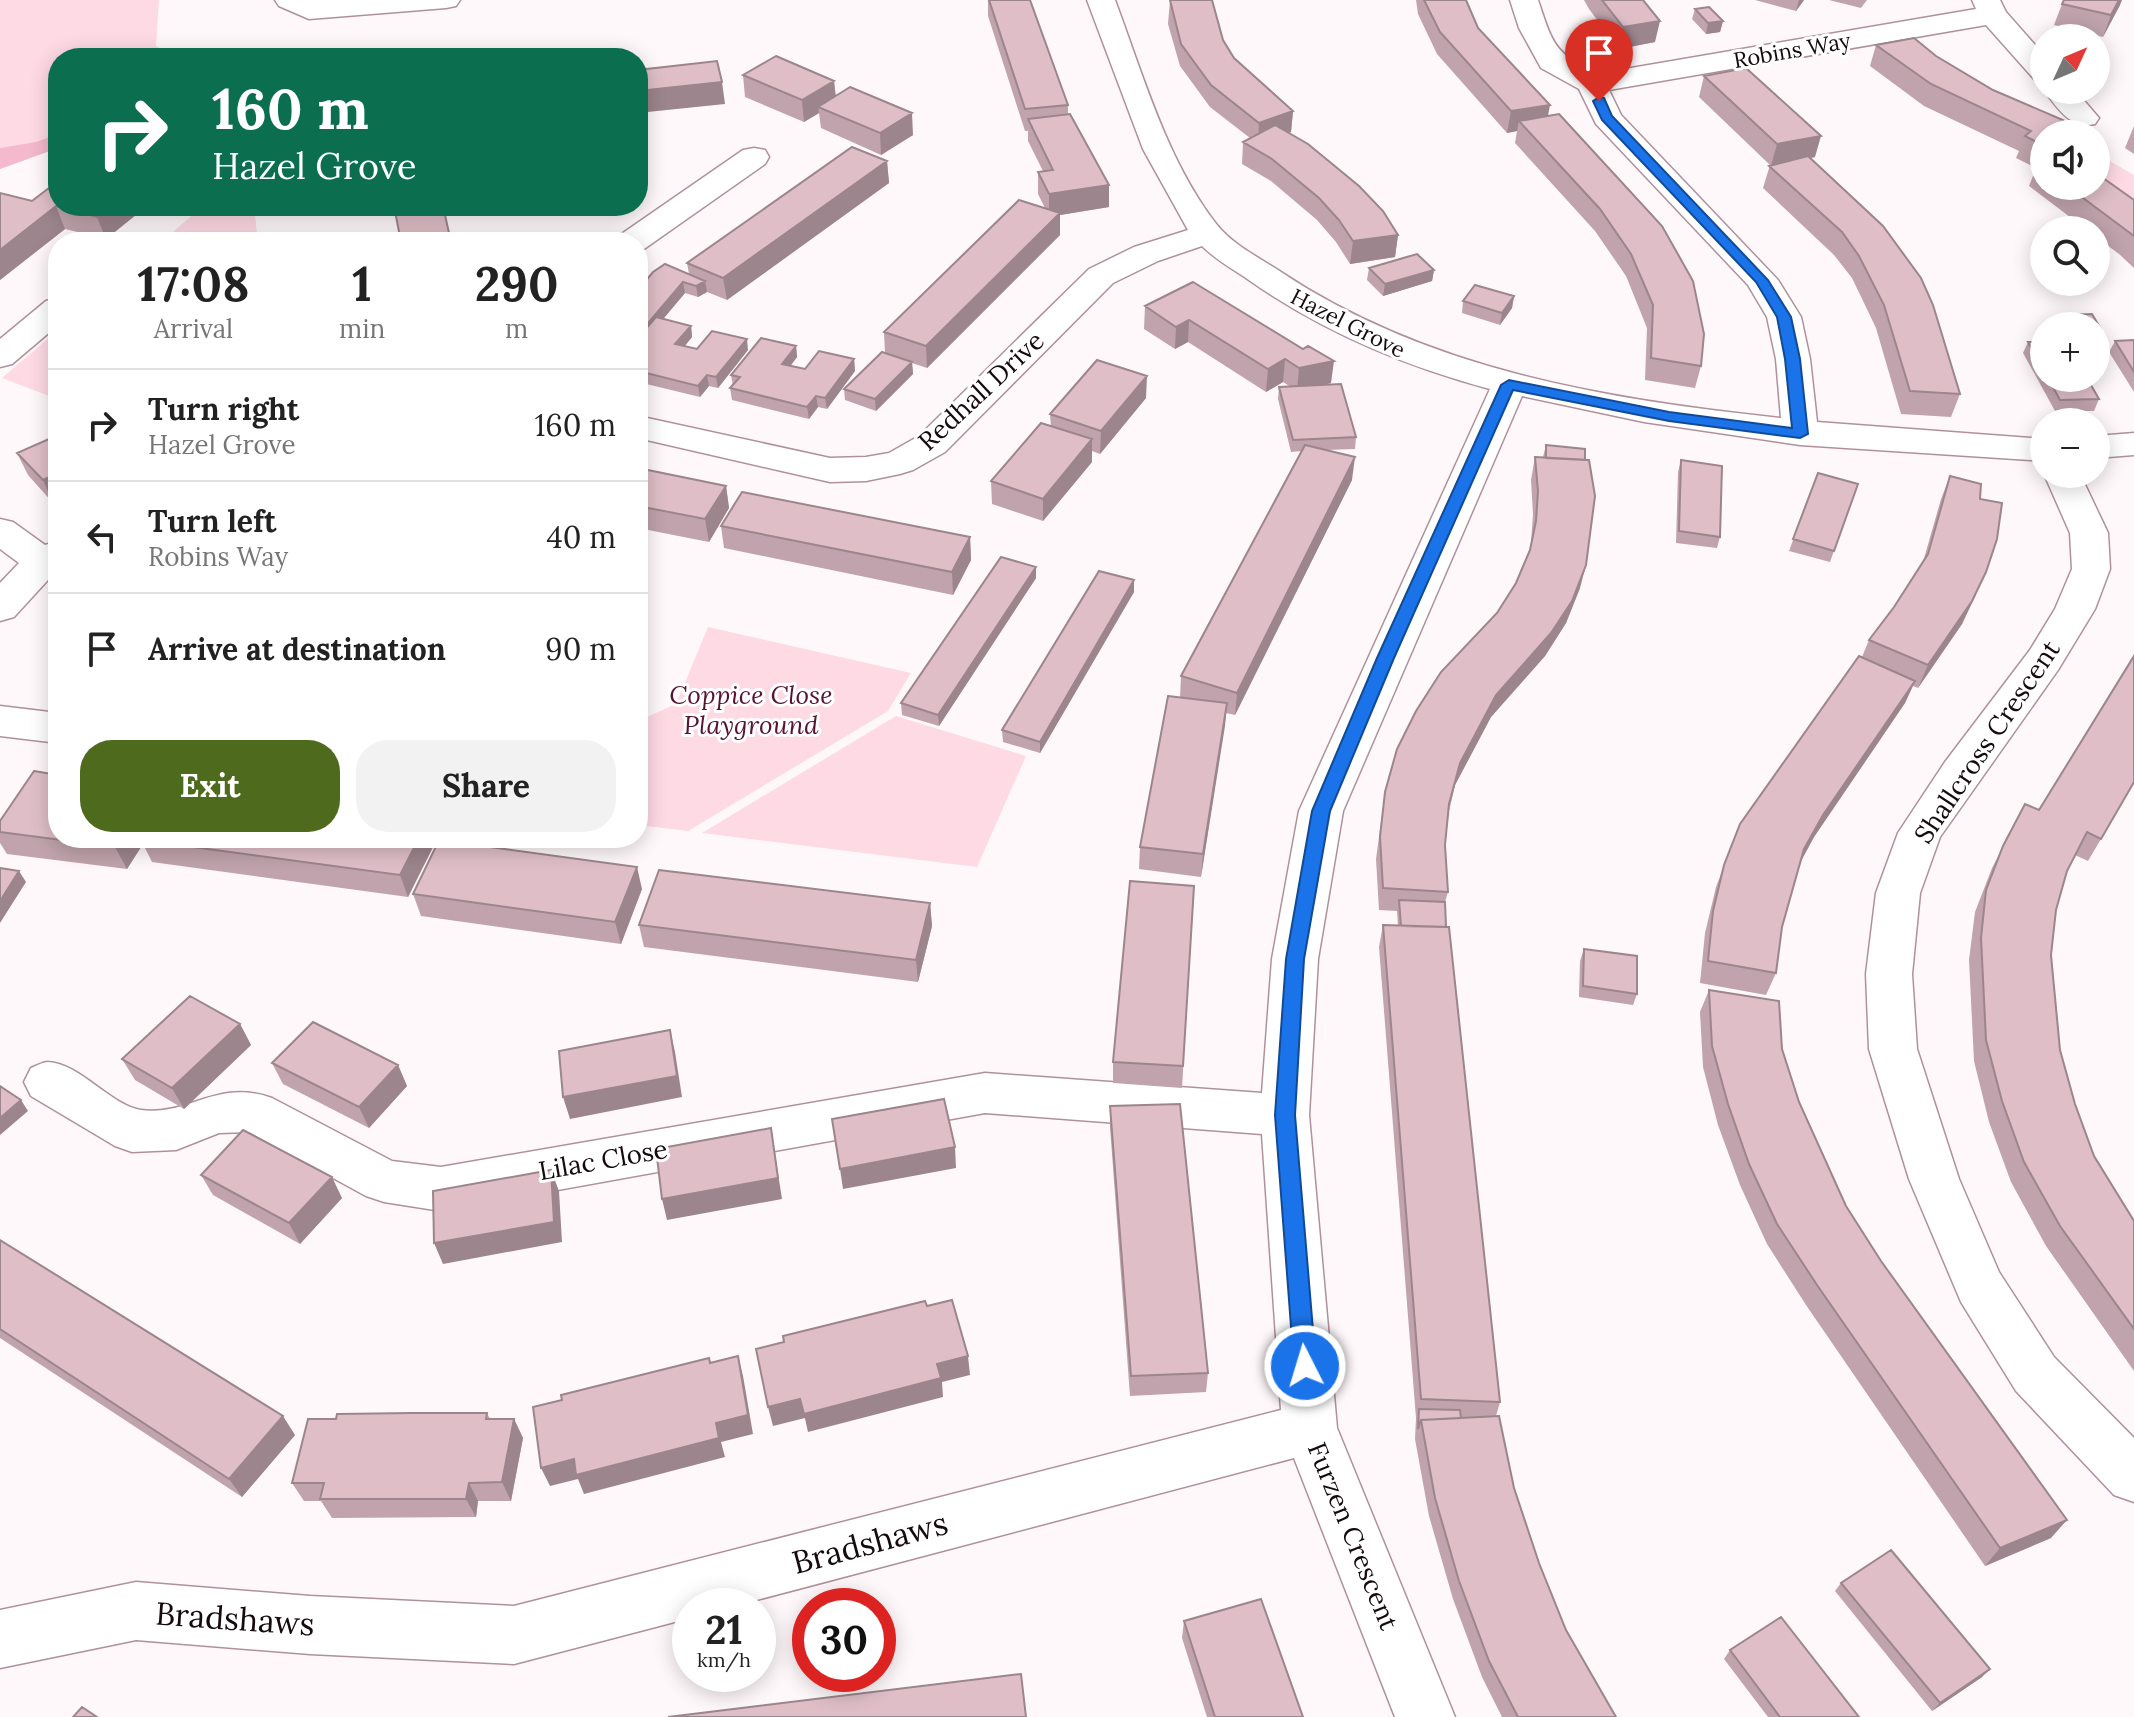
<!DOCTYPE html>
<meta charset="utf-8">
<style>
body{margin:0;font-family:Lora,serif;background:#f2f2f2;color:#222;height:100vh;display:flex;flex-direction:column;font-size:30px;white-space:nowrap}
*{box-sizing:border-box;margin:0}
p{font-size:26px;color:#767676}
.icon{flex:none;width:44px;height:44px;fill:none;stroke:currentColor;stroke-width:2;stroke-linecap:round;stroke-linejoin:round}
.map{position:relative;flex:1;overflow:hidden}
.details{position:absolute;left:48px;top:232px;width:600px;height:616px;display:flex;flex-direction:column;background:#fff;border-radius:32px;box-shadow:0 4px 20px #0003}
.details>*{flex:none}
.banner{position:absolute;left:48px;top:48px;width:600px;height:168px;border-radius:32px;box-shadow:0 4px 20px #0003;background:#0b6e4f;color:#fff;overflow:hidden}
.needle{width:52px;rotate:46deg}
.tools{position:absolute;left:2030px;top:24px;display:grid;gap:16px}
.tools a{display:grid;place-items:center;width:80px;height:80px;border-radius:50%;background:#fff;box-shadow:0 4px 20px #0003;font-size:40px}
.speed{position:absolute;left:672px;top:1588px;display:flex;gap:16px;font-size:40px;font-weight:700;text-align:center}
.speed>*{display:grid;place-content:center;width:104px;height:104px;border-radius:50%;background:#fff;box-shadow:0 4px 20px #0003;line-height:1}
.speed small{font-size:20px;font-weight:400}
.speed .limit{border:12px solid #d22;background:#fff;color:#111}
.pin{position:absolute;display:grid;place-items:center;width:68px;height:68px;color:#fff;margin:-82px -34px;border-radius:50% 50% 50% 0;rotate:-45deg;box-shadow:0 0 8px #0007}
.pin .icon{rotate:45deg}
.me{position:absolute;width:88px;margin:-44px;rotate:355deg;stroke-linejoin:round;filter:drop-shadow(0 0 6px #0008)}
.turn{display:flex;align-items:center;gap:28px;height:168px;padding:0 32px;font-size:36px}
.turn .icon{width:104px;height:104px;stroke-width:2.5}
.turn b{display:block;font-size:56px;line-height:68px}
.eta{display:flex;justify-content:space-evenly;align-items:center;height:136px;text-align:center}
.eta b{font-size:48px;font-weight:800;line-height:56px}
.cta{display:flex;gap:16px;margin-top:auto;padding:16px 32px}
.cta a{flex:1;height:92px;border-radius:32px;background:#4e6a1d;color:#fff;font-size:32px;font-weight:800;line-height:92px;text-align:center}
.cta a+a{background:#f2f2f2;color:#222}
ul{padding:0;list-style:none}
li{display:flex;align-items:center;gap:24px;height:112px;padding:0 32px;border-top:2px solid #e0e0e0}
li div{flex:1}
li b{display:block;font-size:30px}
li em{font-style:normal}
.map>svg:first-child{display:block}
.green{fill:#fedae5}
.forest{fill:#f4b9cc}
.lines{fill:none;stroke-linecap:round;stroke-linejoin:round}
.minor-casing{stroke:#b0919b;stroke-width:3}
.minor{fill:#fff;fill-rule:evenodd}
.wall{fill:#c0a3ac}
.shaded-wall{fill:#9c858c}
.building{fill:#dfbec8;stroke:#9c858c;stroke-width:2}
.route{fill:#1a73e8;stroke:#114b97;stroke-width:2}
.labels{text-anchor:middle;stroke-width:6;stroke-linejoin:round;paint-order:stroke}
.far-street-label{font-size:22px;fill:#150a0e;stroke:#fff}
.street-label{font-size:26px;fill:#150a0e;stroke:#fff}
.park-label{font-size:26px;font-style:italic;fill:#571332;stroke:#fff}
.near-street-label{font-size:32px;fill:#150a0e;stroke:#fff}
</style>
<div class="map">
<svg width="2134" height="1717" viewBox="0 0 2134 1717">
<rect width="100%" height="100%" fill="#fff8fa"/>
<path class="green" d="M0,0H159L156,46L177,58H58V148L0,169Z
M2096,153L2134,175V201L2097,173Z
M203,206H254L258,242H161Z
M58,330V392L49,396L2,378Z
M708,627L911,673L888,711L688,831L638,825V721L676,704Z
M896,716L1026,756L977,867L702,833Z"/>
<path class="forest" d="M58,134V148L0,169V148L36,142Z"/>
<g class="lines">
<defs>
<path id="minor" d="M275,0H460L456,6L446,8L309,19L279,6Z
M1087,0H1115C1143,75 1167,161 1217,225C1233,245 1260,258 1281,272C1428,370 1607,400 1781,418L1776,359L1767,317L1748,285L1596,124L1579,89L1541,68L1519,28L1510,0H1538C1553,45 1554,52 1596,74L1976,9L1972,0H2000L2006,12L2044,55V82L2034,79L1986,25L1609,90L1621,115L1778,280L1801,317L1810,359L1817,422L2044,439V461L1800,445L1644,422L1522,396L1343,811L1318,959L1309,1115L1337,1428L1455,1717H1395L1294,1458L734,1606H690V1618L514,1664L310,1654L136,1640L0,1668V1610L136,1582L310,1596L514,1606L1281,1410L1262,1134L985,1113L441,1211L384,1202L366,1196L249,1132L219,1133L176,1150L132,1152L115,1146L31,1096L24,1082L31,1068C36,1066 43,1062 48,1062C79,1063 112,1106 141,1110C190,1116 216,1078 272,1098L392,1161L441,1167L985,1073L1262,1093L1272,959L1299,811L1490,389C1401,365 1321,331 1246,278C1231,268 1215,259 1202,246L1158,261L1113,283L945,452L913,470L900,474L866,481L830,482L638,438V416L830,458L866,457L889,453L919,436L1089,269L1134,247L1188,230L1143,149Z
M2044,90H2075L2099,118L2095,124C2071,130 2057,108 2044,90Z
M754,148L765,150L769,157L765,164L644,249L638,250V242H616L620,235L743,150Z
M58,298V325L12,364L0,367V339L46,301Z
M2134,433V455L2096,458V436Z
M2044,474H2080L2108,533L2110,569L2095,609L2058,670L1940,837L1920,893L1912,974L1917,1049L1959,1179L1999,1272L2054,1357L2134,1438V1502L2114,1495L2016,1391L1961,1302L1909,1179L1869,1049L1866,974L1876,893L1898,833L1945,762L2030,650L2055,609L2072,569L2070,533Z
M0,519L13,522L45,545L58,541V569L14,617L0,621V583L19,563L0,549Z
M0,706L58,713V743L0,736Z"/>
</defs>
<use href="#minor" class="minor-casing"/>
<use href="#minor" class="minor"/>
</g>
<path class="wall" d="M988,0H1030L1068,105V114L1109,207L1060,215V235L927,368L912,363L913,374L876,411L845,400L844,389L885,353L884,332L1045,208L1038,194V172L1043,171L1028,141V131H1025L988,16Z
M1170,0L1212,3L1223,40L1234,58L1293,111L1291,132L1289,133L1398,235L1395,257L1350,264L1336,242L1317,220L1271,181L1242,164L1243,142L1250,138L1210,107L1180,66L1168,24Z
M1416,0H1466L1478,28L1548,116L1701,366L1695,388L1645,380L1647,328L1626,276L1595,231L1515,143L1517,131L1507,133L1437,54L1418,14Z
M1584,0H1643L1655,42L1619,49L1589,9Z
M1755,0H1804L1796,11Z
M1829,0H1867L1861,8Z
M2062,4L2120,5L2103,37L2054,25Z
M1695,9L1723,21L1720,32L1706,34L1692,19Z
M1876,45L1936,56L1993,90L2063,120L2058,134H2044V186H2096L2103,179L2134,200V268L2119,254L2096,237V230H2087L2029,186L2036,168L2016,158L2019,151L1924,106L1870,66Z
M743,75L834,81L836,96L913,135L881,155L821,128L819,113L804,122L745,97Z
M1704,76L1815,157L1810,158L1960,394L1951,417L1901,414L1876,328L1852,278L1834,255L1763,188L1770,165L1699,97Z
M2134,126V154L2125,148Z
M887,161L889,183L727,300L707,292L698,297L685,293L663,319L691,326L692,337L685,346L697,349L748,350L718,388L709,386L700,397L638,382V290L689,274L687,263Z
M0,193L58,206H147L106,239L65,229L0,280Z
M1369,268L1434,270L1432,281L1383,296L1367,280Z
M1193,282L1331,383L1322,385L1356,437L1355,449L1326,450L1352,480L1235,715L1226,713L1201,877L1139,869L1140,847L1180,698L1181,676L1302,451L1291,452L1278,399L1279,387H1291L1283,382L1266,392L1188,342L1175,349L1144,329L1145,306Z
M1514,296L1512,308L1500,325L1462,313L1463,301Z
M2092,314L2105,336L2100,347H2096V326H2057L2061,315Z
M2134,340V392L2109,352L2115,341Z
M2028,342H2044V378H2087L2099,399L2094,411H2055L2023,353Z
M796,346L797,357L790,366L805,369L854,359L855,371L827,409L818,407L809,419L732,400L730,388L733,386L731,375Z
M1146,398L1100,454L1092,451V462L1043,521L992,504L991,481L1051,426L1050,414Z
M58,435L53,503L28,475L17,453Z
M1546,445L1580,588L1566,623L1545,656L1491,717L1455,785L1449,811L1445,845L1448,892L1445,902L1446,927L1500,1402L1496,1416L1514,1488L1539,1563L1566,1630L1616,1717H1502L1482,1677L1453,1599L1429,1516L1415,1439L1416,1418L1379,947L1383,925L1398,926L1397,911L1379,910L1376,859L1385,792L1516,583L1529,552L1531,543L1533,514L1531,480L1535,457H1543Z
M1681,460L1720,537L1717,548L1676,543L1678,472Z
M638,468L726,486L729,508L709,542L638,528Z
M1818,473L1858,484L1830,562L1789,551Z
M1950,476L1980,499L1976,595L1962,624L1918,688L1913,686L1905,703L1814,837L1801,861L1782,927L1776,973L1766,995L1700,983L1705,933L1716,887L1740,824L1862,657L1869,640L1894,607L1923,562L1941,499Z
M721,526L970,537L971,560L953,595L724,548Z
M1036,567V578L939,726L902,715L901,703Z
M1134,580V592L1040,753L1003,742L1002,730Z
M2134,783L2088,861L2075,855L2067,871L2056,910L2051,955L2060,1050L2075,1104L2094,1156L2134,1221V1371L2046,1246L2011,1182L1989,1122L1974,1061L1969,960L1975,912L1992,868L2025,804L2039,810Z
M0,821L58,838L434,845L408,897L152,862L143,844L127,869L7,854L0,843Z
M1194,886L1182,1088L1113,1083V1062Z
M642,889L621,944L421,916L413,894Z
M930,903L932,926L918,982L644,947L639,925Z
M1584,949L1637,994L1633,1005L1579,997L1580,961Z
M1709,990L1782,1049L1799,1102L1846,1206L2051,1538L1985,1566L1806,1305L1767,1244L1740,1185L1718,1125L1703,1067L1700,1012Z
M240,1024L251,1045L184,1109L135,1080L122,1059Z
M272,1063L398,1065L407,1086L369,1128L283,1084Z
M1110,1106L1208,1373L1206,1392L1130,1396L1110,1127Z
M201,1175L342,1198L300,1244L213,1195Z
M0,1240L295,1435L242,1497L0,1338Z
M487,1413L490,1419H514L523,1438L511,1501H478L476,1517L332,1518L321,1501H304L292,1483L336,1419Z
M1841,1583L1982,1677L1932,1711L1835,1591Z
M1184,1621L1303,1717H1207L1182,1638Z
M1730,1650L1859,1717H1768L1724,1659Z"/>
<path class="shaded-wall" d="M1799,0H1804L1796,11Z
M2119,0H2122L2120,5L2103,37L2111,15Z
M1660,21L1655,42L1619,49L1623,27Z
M1723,21L1720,32L1706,34L1708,23Z
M834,81L836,103L818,107L819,113L804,122L802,100Z
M722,82L725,104L638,113V91Z
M1550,105L1546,126L1519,121L1517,131L1507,133L1511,111Z
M1293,111L1291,132L1258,144L1259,123Z
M912,113L913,135L881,155L880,133Z
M2063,120L2058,134H2050V132Z
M1821,136L1815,157L1771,166L1777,144Z
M887,161L889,183L727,300L723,278Z
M1109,185V207L1060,215V235L927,368L926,346L1049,216V194Z
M56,206L65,229L0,280V250Z
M111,206H147L106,239L97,217Z
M1398,235L1395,257L1350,264L1353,241Z
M1434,270L1432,281L1383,296L1385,284Z
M705,281L707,292L698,297L696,286Z
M683,282L685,293L638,349V335Z
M1514,296L1512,308L1500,325L1502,313Z
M1189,320L1188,342L1175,349L1176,327Z
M691,326L692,337L677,355L675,344Z
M747,339L748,350L718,388L716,377Z
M796,346L797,357L783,376L782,364Z
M854,359L855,371L827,409L825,398Z
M1285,359L1283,382L1266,392L1268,369Z
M1334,361L1331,383L1297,391L1299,368Z
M912,362L913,374L876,411L875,399Z
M707,375L709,386L700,397L698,386Z
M1147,376L1146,398L1100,454L1101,431Z
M816,396L818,407L809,419L807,407Z
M1092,439V462L1043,521V499Z
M1355,457L1352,480L1235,715L1237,693Z
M58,473V501L53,503L43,480Z
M726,486L729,508L709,542L705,519Z
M970,537L971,560L953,595L952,572Z
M1586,565L1580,588L1566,623L1545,656L1491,717L1455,785L1445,826L1460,763L1496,695Z
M1036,567V578L939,726L938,715Z
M1986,572L1962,624L1918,688L1928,665Z
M1134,580V592L1040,753V742Z
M1915,681L1905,703L1814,837L1795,872L1804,849L1823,815Z
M1227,703L1225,726L1201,877L1203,854Z
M121,838H146L141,840L143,844L127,869L115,847Z
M419,838H432L434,845L408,897L400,875Z
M637,867L642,889L621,944L615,922Z
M19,871L26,882L0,923V901Z
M930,903L932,926L918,982L916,960Z
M240,1024L251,1045L184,1109L172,1088Z
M670,1030L675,1052L682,1097L570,1119L563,1097Z
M398,1065L407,1086L369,1128L359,1107Z
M21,1100L28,1111L0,1135V1118Z
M771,1128L782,1199L667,1220L662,1199Z
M955,1147L956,1168L843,1189L840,1169Z
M551,1170L559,1191L562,1242L443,1264L434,1243Z
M332,1177L342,1198L300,1244L289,1223Z
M738,1356L743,1376L753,1434L721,1442L725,1457L584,1494L578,1479L550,1486L541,1468L716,1423Z
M968,1356L970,1375L942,1382L943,1397L808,1432L804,1414L937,1364Z
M800,1399L805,1418L773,1426L768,1407Z
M283,1416L295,1435L242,1497L229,1479Z
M514,1419L523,1438L511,1501L502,1482Z
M469,1483L478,1501L476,1517L466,1499Z
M2067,1520L2051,1538L1985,1566L2000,1548Z
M1990,1669L1982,1677L1932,1711L1940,1703Z"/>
<path class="building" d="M989,0H1030L1068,105L1025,109Z
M1170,0H1212L1223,40L1234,58L1293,111L1259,123L1211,85L1181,44Z
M1424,0H1466L1478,28L1550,105L1511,111L1440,32Z
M1602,0H1643L1660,21L1623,27Z
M2064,0H2119L2111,15L2062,4Z
M1709,7L1723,21L1708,23L1695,9Z
M1914,38L1936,56L1993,90L2063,120L2050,132L2054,134H2044V146L2025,136L2031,131L1931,84L1876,45Z
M776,56L834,81L802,100L743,75Z
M717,61L722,82L638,91V70Z
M1746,68L1821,136L1777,144L1704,76Z
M850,87L912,113L880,133L818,107Z
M1070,114L1109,185L1049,194L1038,172L1053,170L1028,119Z
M1559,114L1662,226L1693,281L1704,334L1701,366L1651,358L1653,305L1631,254L1600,209L1519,121Z
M1275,125L1308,144L1359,186L1383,211L1398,235L1353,241L1339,220L1319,198L1272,159L1243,142Z
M852,147L887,161L723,278L687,263Z
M1808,156L1883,226L1921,278L1933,305L1960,394L1910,391L1884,305L1859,256L1842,232L1769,166Z
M2096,173L2134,200V236L2067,186H2096Z
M58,181V206H111L97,217L56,206L0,250V193L32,201Z
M1019,200L1060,213L926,346L884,332Z
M394,206H443L451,242H401Z
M1417,254L1434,270L1385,284L1369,268Z
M665,264L705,281L696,286L683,282L638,335V290L653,272Z
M1193,282L1303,349L1308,346L1334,361L1299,368L1285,359L1268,369L1189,320L1176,327L1145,306Z
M1475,285L1514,296L1502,313L1463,301Z
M2092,314L2105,336H2096V326H2068L2061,315Z
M656,317L691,326L675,344L697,349L712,331L747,339L716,377L707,375L698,386L638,371V338Z
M761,338L796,346L782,364L805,369L819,351L854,359L825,398L816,396L807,407L730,388L740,377L731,375Z
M2134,340V372L2115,341Z
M2028,342H2044V371Z
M882,352L912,362L875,399L844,389Z
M1097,360L1147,376L1101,431L1050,414Z
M2048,378H2087L2099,399L2060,400Z
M1341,384L1356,437L1293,440L1279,387Z
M1041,423L1092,439L1043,499L991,481Z
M58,435V473L43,480L17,453Z
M1305,445L1355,457L1237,693L1181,676Z
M1546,445L1585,449V460L1546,458Z
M1535,457L1589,460L1595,496L1586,565L1572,601L1551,633L1496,695L1460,763L1449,804L1445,845L1448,892L1383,888L1380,837L1385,792L1397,749L1416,711L1441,672L1497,613L1516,583L1530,550L1536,521L1538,491Z
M1681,460L1722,466L1720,537L1679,531Z
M638,468L726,486L705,519L638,506Z
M1818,473L1858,484L1834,551L1793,539Z
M1950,476L1981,484L1980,499L2002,503L1997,539L1986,572L1972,601L1928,665L1869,640L1894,607L1928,554Z
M742,492L970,537L952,572L721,526Z
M1001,557L1036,567L938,715L901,703Z
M1099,571L1134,580L1040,742L1002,730Z
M1859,656L1915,681L1823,815L1804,849L1782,927L1776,973L1708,961L1713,911L1724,865L1740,824Z
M2134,656V782L2101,839L2087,832L2067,871L2056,910L2051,955L2060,1050L2075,1104L2094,1156L2134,1221V1329L2060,1226L2024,1162L2002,1101L1986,1040L1981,938L1986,890L2003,846L2025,804L2039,810Z
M1168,696L1227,703L1203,854L1140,847Z
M34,771L58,775V838H121L115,847L0,832V821Z
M142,838H419L400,875L141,840Z
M439,840L637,867L615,922L413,894Z
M0,868L19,871L0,901Z
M659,870L930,903L916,960L639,925Z
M1130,881L1194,886L1183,1066L1113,1062Z
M1399,900L1445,902L1446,927L1401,926Z
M1383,925L1449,927L1500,1402L1421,1399Z
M1584,949L1637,956V994L1583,986Z
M1709,990L1779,1001L1782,1049L1799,1102L1846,1206L1881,1261L2067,1520L2000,1548L1817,1285L1777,1224L1749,1164L1728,1104L1712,1046Z
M190,996L240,1024L172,1088L122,1059Z
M313,1022L398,1065L359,1107L272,1063Z
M670,1030L677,1076L563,1097L559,1051Z
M0,1086L21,1100L0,1118Z
M944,1099L955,1147L840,1169L832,1119Z
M1180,1104L1208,1373L1131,1376L1110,1106Z
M771,1128L778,1178L662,1199L656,1149Z
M243,1130L332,1177L289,1223L201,1175Z
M551,1170L554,1222L434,1243L433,1191Z
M0,1240L283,1416L229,1479L0,1329Z
M952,1300L968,1356L937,1364L941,1378L804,1414L800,1399L768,1407L756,1349L784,1342L783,1336L925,1301L927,1306Z
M738,1356L748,1415L716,1423L719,1438L576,1475L574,1459L541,1468L533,1407L562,1400L561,1395L709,1358L710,1363Z
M1419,1409L1460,1410L1461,1418L1421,1420L1418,1429Z
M412,1413H487L486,1419H514L502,1482L469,1483L466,1499H320L324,1483H292L308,1419H336L337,1414Z
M1499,1416L1514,1488L1539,1563L1566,1630L1616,1717H1518L1489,1661L1459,1581L1435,1498L1421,1420Z
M1891,1550L1990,1669L1940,1703L1841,1583Z
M1261,1599L1303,1717H1215L1184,1621Z
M1781,1617L1859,1717H1780L1730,1650Z
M1021,1674L1026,1717H668Z
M82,1707L97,1717H73Z"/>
<path class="route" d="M1599,97L1604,98L1612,116L1768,280L1791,317L1800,359L1808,434L1800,438L1669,421L1513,390L1394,658L1330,811L1304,959L1295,1115L1316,1366L1313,1373L1305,1376L1297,1373L1294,1366L1275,1115L1286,959L1312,811L1377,658L1501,385L1509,380L1669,412L1792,428L1785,359L1777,317L1756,282L1602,120L1593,101Z"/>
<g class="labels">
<g class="far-street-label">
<text transform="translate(1792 50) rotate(-10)" y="8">Robins Way</text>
<text transform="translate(1348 323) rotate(27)" y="8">Hazel Grove</text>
</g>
<g class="street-label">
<text transform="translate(981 391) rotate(-43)" y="9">Redhall Drive</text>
<text transform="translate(1987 742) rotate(-56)" y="9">Shallcross Crescent</text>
<text transform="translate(603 1160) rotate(-10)" y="9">Lilac Close</text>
<text transform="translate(1353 1536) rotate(68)" y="9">Furzen Crescent</text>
</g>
<g class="park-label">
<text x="751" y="704">Coppice Close<tspan x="751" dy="30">Playground</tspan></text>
</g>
<g class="near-street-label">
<text transform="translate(870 1543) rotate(-15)" y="11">Bradshaws</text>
<text transform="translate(235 1619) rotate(4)" y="11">Bradshaws</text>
</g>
</g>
</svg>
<div class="tools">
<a><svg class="needle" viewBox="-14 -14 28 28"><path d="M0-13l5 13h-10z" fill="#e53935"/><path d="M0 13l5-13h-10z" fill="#767676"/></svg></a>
<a><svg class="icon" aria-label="sound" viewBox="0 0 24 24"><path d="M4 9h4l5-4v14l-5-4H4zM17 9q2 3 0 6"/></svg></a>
<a><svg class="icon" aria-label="search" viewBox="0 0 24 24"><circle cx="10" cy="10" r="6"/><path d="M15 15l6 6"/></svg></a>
<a>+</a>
<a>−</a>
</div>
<div class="speed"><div>21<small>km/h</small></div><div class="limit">30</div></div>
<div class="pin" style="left:1599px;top:101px;background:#d93025"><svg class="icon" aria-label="arrive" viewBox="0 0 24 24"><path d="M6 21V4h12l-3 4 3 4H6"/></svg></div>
<svg class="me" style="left:1305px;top:1366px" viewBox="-20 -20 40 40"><circle r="17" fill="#1a73e8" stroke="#fff" stroke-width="3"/><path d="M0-11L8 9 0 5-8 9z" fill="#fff"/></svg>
<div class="banner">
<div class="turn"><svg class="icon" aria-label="right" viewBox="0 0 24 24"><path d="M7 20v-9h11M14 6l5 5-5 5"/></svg><div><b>160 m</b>Hazel Grove</div></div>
</div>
<section class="details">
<div class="eta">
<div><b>17:08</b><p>Arrival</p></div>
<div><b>1</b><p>min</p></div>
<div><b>290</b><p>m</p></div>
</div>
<ul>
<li><svg class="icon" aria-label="right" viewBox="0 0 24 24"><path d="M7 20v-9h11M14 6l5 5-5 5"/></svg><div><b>Turn right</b><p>Hazel Grove</p></div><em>160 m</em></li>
<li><svg class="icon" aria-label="left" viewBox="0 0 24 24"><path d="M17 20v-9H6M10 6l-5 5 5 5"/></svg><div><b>Turn left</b><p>Robins Way</p></div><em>40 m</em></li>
<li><svg class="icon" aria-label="arrive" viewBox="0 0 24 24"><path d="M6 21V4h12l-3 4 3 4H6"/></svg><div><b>Arrive at destination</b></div><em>90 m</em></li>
</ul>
<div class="cta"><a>Exit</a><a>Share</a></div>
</section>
</div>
